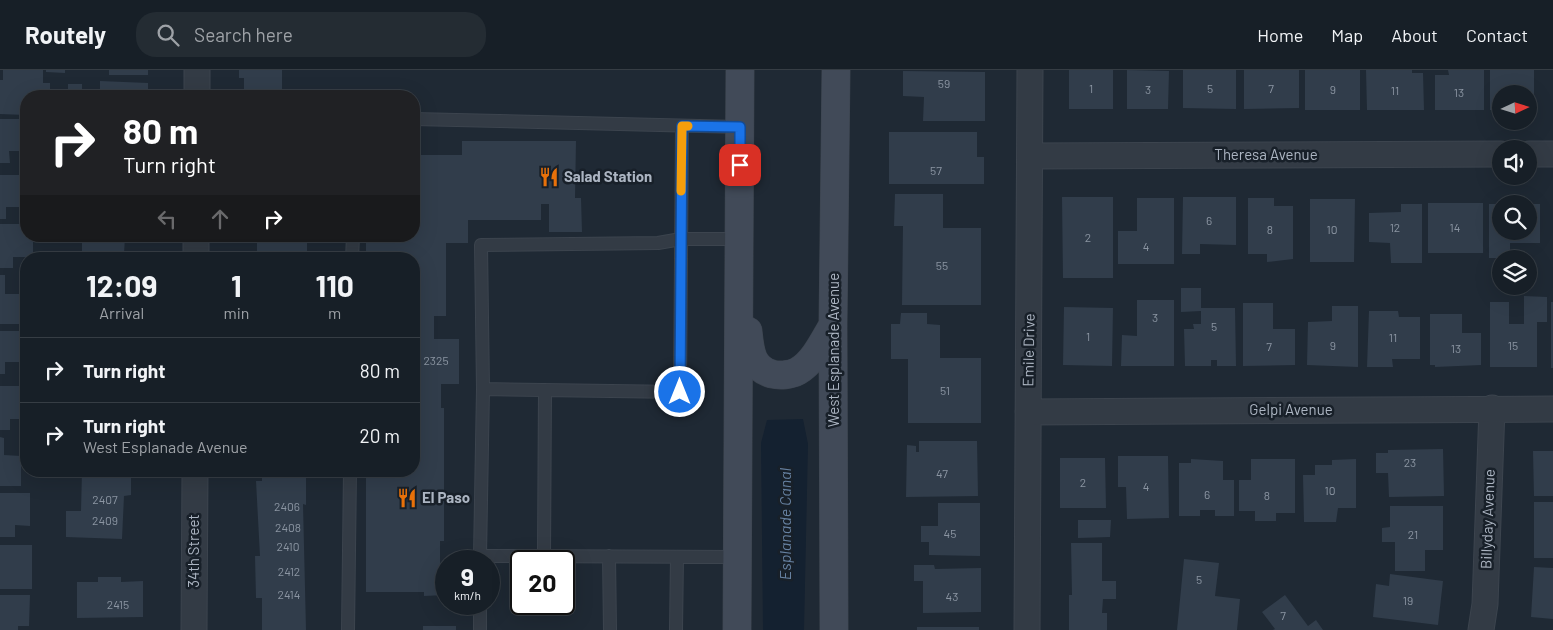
<!DOCTYPE html>
<style>
body{margin:0;font-family:Barlow,sans-serif;background:#242c33;color:#f1f3f6;height:100vh;display:flex;flex-direction:column;font-size:19px;white-space:nowrap}
*{box-sizing:border-box;margin:0}
p{font-size:16px;color:#9ea2a7}
.icon{flex:none;width:28px;height:28px;fill:none;stroke:currentColor;stroke-width:2;stroke-linecap:round;stroke-linejoin:round}
.map{position:relative;flex:1;overflow:hidden}
.side{position:absolute;left:20px;top:182px;width:400px;height:225px;display:flex;flex-direction:column;background:#171f27;border-radius:20px;box-shadow:0 5px 20px #0002,0 0 0 1px #363d44}
.side>*{flex:none}
.hud{position:absolute;left:20px;top:20px;width:400px;height:152px;border-radius:20px;box-shadow:0 5px 20px #0002,0 0 0 1px #363d44;background:#202124;color:#fff;overflow:hidden}
.needle{width:32px;rotate:86deg}
.buttons{position:absolute;left:1492px;top:15px;display:grid;gap:10px}
.buttons a{display:grid;place-items:center;width:45px;height:45px;border-radius:50%;background:#171f27;box-shadow:0 5px 20px #0002,0 0 0 1px #363d44;font-size:25px}
.speed{position:absolute;left:435px;top:480px;display:flex;gap:10px;font-size:25px;font-weight:700;text-align:center}
.speed>*{display:grid;place-content:center;width:65px;height:65px;border-radius:50%;background:#171f27;box-shadow:0 5px 20px #0002,0 0 0 1px #363d44;line-height:1}
.speed small{font-size:12px;font-weight:400}
.speed .limit{border:2px solid #111;border-radius:8px;background:#fff;color:#111}
.pin{position:absolute;display:grid;place-items:center;width:42px;height:42px;color:#fff;margin:-21px;border-radius:10px;box-shadow:0 2px 8px #0006}
.me{position:absolute;width:55px;margin:-28px;rotate:0deg;stroke-linejoin:round;filter:drop-shadow(0 0 4px #0008)}
.turn{display:flex;align-items:center;gap:18px;height:105px;padding:0 20px;font-size:22px}
.turn .icon{width:65px;height:65px;stroke-width:2.5}
.turn b{display:block;font-size:35px;line-height:42px}
.lanes{display:flex;align-items:center;height:48px;padding:0 20px;background:#0003;justify-content:center;gap:25px;direction:ltr}
.lanes .off{opacity:.35}
.eta{display:flex;justify-content:space-evenly;align-items:center;height:85px;text-align:center}
.eta b{font-size:30px;font-weight:700;line-height:35px}
ul{padding:0;list-style:none}
li{display:flex;align-items:center;gap:15px;height:65px;padding:0 20px;border-top:1px solid #363d44}
li div{flex:1}
li b{display:block;font-size:19px}
li em{font-style:normal}
header{display:flex;align-items:center;gap:30px;box-sizing:border-box;height:70px;padding:0 25px;background:#171f27;border-bottom:1px solid #363d44}
header strong{font-size:24px}
nav{display:flex;gap:28px;margin-inline-start:auto;font-size:18px}
.search{width:350px;height:45px;background:#242c33;display:flex;align-items:center;gap:12px;box-sizing:border-box;padding:0 18px;border-radius:20px;color:#9ea2a7;font-size:19px}
.map>svg:first-child{display:block}
.water{fill:#142130}
.building{fill:#313d4b}
.lines{fill:none;stroke-linecap:round;stroke-linejoin:round}
.lane-casing{stroke:#3c444e;stroke-width:14}
.street-casing{stroke:#3c444e;stroke-width:27}
.secondary-casing{stroke:#3c444e;stroke-width:29}
.lane{stroke:#333b45;stroke-width:12}
.street{stroke:#333b45;stroke-width:25}
.secondary{stroke:#414a58;stroke-width:28}
.route-casing{stroke:#114b97;stroke-width:12}
.route{stroke:#1a73e8;stroke-width:9}
.slow{stroke:#f59e0b;stroke-width:9}
.labels{text-anchor:middle;stroke-width:5;stroke-linejoin:round;paint-order:stroke}
.number-label{font-size:12px;fill:#8b95a2}
.street-label{font-size:15px;fill:#acb5c2;stroke:#182029}
.poi-label{font-size:15px;font-weight:bold;fill:#acb5c2;stroke:#182029;text-anchor:start}
.water-label{font-size:16px;font-style:italic;fill:#6681a1;stroke:#182029}
</style>
<header>
<strong>Routely</strong>
<div class="search"><svg class="icon" aria-label="search" viewBox="0 0 24 24"><circle cx="10" cy="10" r="6"/><path d="M15 15l6 6"/></svg>Search here</div>
<nav><a>Home</a><a>Map</a><a>About</a><a>Contact</a></nav>
</header>
<div class="map">
<svg width="1553" height="560" viewBox="0 0 1553 560">
<rect width="100%" height="100%" fill="#1f2934"/>
<path class="water" d="M803,349L808,374L804,560H763L761,373L767,350Z"/>
<path class="building" d="M3,0H43V13H50V26H26V45L0,44V10H3Z
M46,0H65V3L46,2Z
M109,0H148V5H109Z
M239,0H282V23H291V26H244V8H239Z
M1069,0H1113V39H1069Z
M1127,0L1169,1L1168,39H1127Z
M1183,0H1236V39L1183,38Z
M1244,0H1299V38L1244,39Z
M1305,0H1360V40H1305Z
M1366,0H1412V3H1423L1424,40H1367Z
M1448,0H1484V40H1435V5H1449Z
M1490,0H1534V40H1529V24H1501V40H1490Z
M903,1L985,2V51H923L924,27L903,26Z
M100,11L148,13V26H109V24H100Z
M68,14H82V26H68Z
M0,49H26V81H9L10,93H0Z
M889,62H977V87H984V114H889Z
M462,71H576L575,128H581L582,162H549V134H541V150H468V173H446V246H434V269H459V314H441V338H444V471H440V494H446V525L424,526V522H366V401H414V189H366V166H414V85H462Z
M0,105H26V137H6V149H0Z
M895,124H943V158H981V235H902L903,156H894Z
M1062,127H1113V208H1063Z
M1183,127H1236V175L1200,174V184H1182Z
M1137,128H1174V194H1118V161H1137Z
M1248,128H1274V136H1293V189L1267,192V184H1248Z
M1310,129H1355L1354,192H1310Z
M1428,133H1483V183H1428Z
M1401,134H1422V193H1391L1390,173L1369,172V143L1401,142Z
M1489,134H1501V161H1529V134H1540V173H1510V188H1489Z
M0,154H26V166H33V187H13V198H0Z
M80,166L125,167L124,184H131V189H82V169H80Z
M257,166H307V183H304V189H257Z
M0,205H5V224H23V254H0Z
M1181,218H1201V238H1235L1236,296H1217V290H1211V296H1185L1184,259H1194L1193,254H1201V241L1181,242Z
M1524,226L1547,227V252H1537V297H1490V232H1509V254H1524Z
M1137,230H1174V296H1121L1122,265L1137,266Z
M1551,232H1553V298H1551Z
M1243,233H1273V259H1295V295L1243,296Z
M1332,236H1358V297L1307,295L1308,252L1332,251Z
M1064,237L1113,238L1112,296L1063,295Z
M1369,241H1398L1399,247H1420V289H1392L1393,297H1367Z
M901,243H927V254L940,255V288H981V353H908V289H891V254H900Z
M1430,244H1462V263H1481V295L1435,297V295H1430Z
M0,261H26V292H5V304H0Z
M0,316H26V349H10V360H0Z
M0,367L4,368V385L21,386V416H0Z
M919,371H977L978,426L906,427L907,375L916,376V382H919Z
M1443,379L1444,426L1389,427L1388,403H1376V383H1388V380Z
M1533,381H1553V426H1534Z
M1118,386H1168L1169,448L1127,449L1126,417H1118Z
M1060,388H1105L1106,438H1060Z
M1191,389L1223,391V410H1234V446H1215V440H1200V446H1179V393H1191Z
M1251,389H1295V443H1276V451H1255V441H1239V410H1251Z
M1356,389V438H1338L1336,452H1304L1303,405H1315V395H1332V390Z
M82,401H131V425L124,426L122,469L66,467V441H81Z
M262,401H306V435L303,434L306,560H262V528H256L255,486H260L256,411H262Z
M0,423H30V456L15,455V467H0Z
M1534,432H1553V488H1534Z
M938,433H980V486L929,485V472H921V456H938Z
M1390,436H1443V480H1425V501H1395V472H1382V458L1390,457Z
M1078,450H1111L1110,467L1078,468Z
M1071,473H1102V511H1116V529H1103L1102,543H1107V560H1069V525H1072Z
M0,475H32V519H0Z
M1184,489L1219,493L1215,526L1240,529L1237,560H1177Z
M914,495H934L935,499L981,498V542L923,543V511H914Z
M1534,497L1553,498V549L1531,547Z
M1390,504L1443,511L1438,555L1373,547L1376,514L1389,516Z
M98,507H121V512L143,511V547L77,548V512H98Z
M0,525H30L29,556H18V560H0Z
M1285,525L1308,556L1316,550L1323,560H1273L1275,559L1262,542Z
M423,556H456V560H423Z
M917,557H979V560H917Z"/>
<g class="lines">
<defs>
<path id="lane" d="M414,49L740,57
M352,189L353,166
M483,319L481,175L658,173L681,169H740
M480,486L483,319L680,322L682,56
M544,486L545,320
M609,486L610,560
M480,491V486L738,487
M480,534V560
M348,560L350,401
M676,560L677,487"/>
<path id="street" d="M197,26V0
M1529,84H1553
M1031,86L1501,84
M196,189V166
M1028,342L1553,339
M194,560L195,401
M1027,560L1030,0
M1481,560L1485,534L1492,338"/>
<path id="secondary" d="M748,261C750,280 751,298 772,304C780,306 791,305 798,301C814,292 824,270 833,255
M737,560L740,0
M834,560L833,255L836,0"/>
</defs>
<use href="#lane" class="lane-casing"/>
<use href="#street" class="street-casing"/>
<use href="#secondary" class="secondary-casing"/>
<use href="#lane" class="lane"/>
<use href="#street" class="street"/>
<use href="#secondary" class="secondary"/>
</g>
<g class="lines">
<defs>
<path id="route" d="M680,322L682,56L740,57V95"/>
</defs>
<use href="#route" class="route-casing"/>
<use href="#route" class="route"/>
<path class="slow" d="M681,121L682,56H688"/>
</g>
<defs>
<symbol id="restaurant-bare" viewBox="-9 -9 18 18"><path d="M-5-6h1v4h1v-4h1v4h1v-4h1v5L-1.5 .5V6h-2V.5L-5-1ZM5-6V6H3V1.5H1.5Q1.5-4 5-6Z" fill="#e8710a" stroke="#182029" stroke-width="2.5" paint-order="stroke"/></symbol>
</defs>
<g fill-rule="evenodd">
<use href="#restaurant-bare" x="535" y="93" width="28" height="28"/>
<use href="#restaurant-bare" x="393" y="414" width="28" height="28"/>
</g>
<g class="labels">
<g class="number-label">
<text x="944" y="18">59</text>
<text x="1091" y="23">1</text>
<text x="1210" y="23">5</text>
<text x="1271" y="23">7</text>
<text x="1148" y="24">3</text>
<text x="1333" y="24">9</text>
<text x="1395" y="25">11</text>
<text x="1459" y="27">13</text>
<text x="936" y="105">57</text>
<text x="1209" y="155">6</text>
<text x="1395" y="162">12</text>
<text x="1455" y="162">14</text>
<text x="1270" y="164">8</text>
<text x="1332" y="164">10</text>
<text x="1088" y="172">2</text>
<text x="1146" y="181">4</text>
<text x="942" y="200">55</text>
<text x="1155" y="252">3</text>
<text x="1214" y="261">5</text>
<text x="1088" y="271">1</text>
<text x="1393" y="272">11</text>
<text x="1333" y="280">9</text>
<text x="1513" y="280">15</text>
<text x="1269" y="281">7</text>
<text x="1456" y="283">13</text>
<text x="436" y="295">2325</text>
<text x="945" y="325">51</text>
<text x="1410" y="397">23</text>
<text x="942" y="408">47</text>
<text x="1083" y="417">2</text>
<text x="1146" y="421">4</text>
<text x="1330" y="425">10</text>
<text x="1207" y="429">6</text>
<text x="1267" y="430">8</text>
<text x="105" y="434">2407</text>
<text x="287" y="441">2406</text>
<text x="105" y="455">2409</text>
<text x="288" y="462">2408</text>
<text x="950" y="468">45</text>
<text x="1413" y="469">21</text>
<text x="288" y="481">2410</text>
<text x="289" y="506">2412</text>
<text x="1199" y="514">5</text>
<text x="289" y="529">2414</text>
<text x="952" y="531">43</text>
<text x="1408" y="535">19</text>
<text x="118" y="539">2415</text>
<text x="1283" y="550">7</text>
</g>
<g class="street-label">
<text x="1266" y="90">Theresa Avenue</text>
<text transform="translate(834 280) rotate(-90)" y="5">West Esplanade Avenue</text>
<text transform="translate(1029 280) rotate(-89)" y="5">Emile Drive</text>
<text x="1291" y="345">Gelpi Avenue</text>
<text transform="translate(1488 449) rotate(-88)" y="5">Billyday Avenue</text>
<text transform="translate(194 481) rotate(-90)" y="5">34th Street</text>
</g>
<g class="poi-label">
<text x="564" y="112">Salad Station</text>
<text x="422" y="433">El Paso</text>
</g>
<g class="water-label">
<text transform="translate(785 454) rotate(-90)" y="6">Esplanade Canal</text>
</g>
</g>
</svg>
<div class="buttons">
<a><svg class="needle" viewBox="-14 -14 28 28"><path d="M0-13l5 13h-10z" fill="#e53935"/><path d="M0 13l5-13h-10z" fill="#9ea2a7"/></svg></a>
<a><svg class="icon" aria-label="sound" viewBox="0 0 24 24"><path d="M4 9h4l5-4v14l-5-4H4zM17 9q2 3 0 6"/></svg></a>
<a><svg class="icon" aria-label="search" viewBox="0 0 24 24"><circle cx="10" cy="10" r="6"/><path d="M15 15l6 6"/></svg></a>
<a><svg class="icon" aria-label="layers" viewBox="0 0 24 24"><path d="M12 4l9 5-9 5-9-5zM3 14l9 5 9-5"/></svg></a>
</div>
<div class="speed"><div>9<small>km/h</small></div><div class="limit">20</div></div>
<div class="pin" style="left:740px;top:95px;background:#d93025"><svg class="icon" aria-label="arrive" viewBox="0 0 24 24"><path d="M6 21V4h12l-3 4 3 4H6"/></svg></div>
<svg class="me" style="left:680px;top:322px" viewBox="-20 -20 40 40"><circle r="17" fill="#1a73e8" stroke="#fff" stroke-width="3"/><path d="M0-11L8 9 0 5-8 9z" fill="#fff"/></svg>
<div class="hud">
<div class="turn"><svg class="icon" aria-label="right" viewBox="0 0 24 24"><path d="M7 20v-9h11M14 6l5 5-5 5"/></svg><div><b>80 m</b>Turn right</div></div>
<div class="lanes"><svg class="icon off" aria-label="left" viewBox="0 0 24 24"><path d="M17 20v-9H6M10 6l-5 5 5 5"/></svg><svg class="icon off" aria-label="ahead" viewBox="0 0 24 24"><path d="M12 20V5M6 11l6-6 6 6"/></svg><svg class="icon" aria-label="right" viewBox="0 0 24 24"><path d="M7 20v-9h11M14 6l5 5-5 5"/></svg></div>
</div>
<section class="side">
<div class="eta">
<div><b>12:09</b><p>Arrival</p></div>
<div><b>1</b><p>min</p></div>
<div><b>110</b><p>m</p></div>
</div>
<ul>
<li><svg class="icon" aria-label="right" viewBox="0 0 24 24"><path d="M7 20v-9h11M14 6l5 5-5 5"/></svg><div><b>Turn right</b></div><em>80 m</em></li>
<li><svg class="icon" aria-label="right" viewBox="0 0 24 24"><path d="M7 20v-9h11M14 6l5 5-5 5"/></svg><div><b>Turn right</b><p>West Esplanade Avenue</p></div><em>20 m</em></li>
</ul>
</section>
</div>
